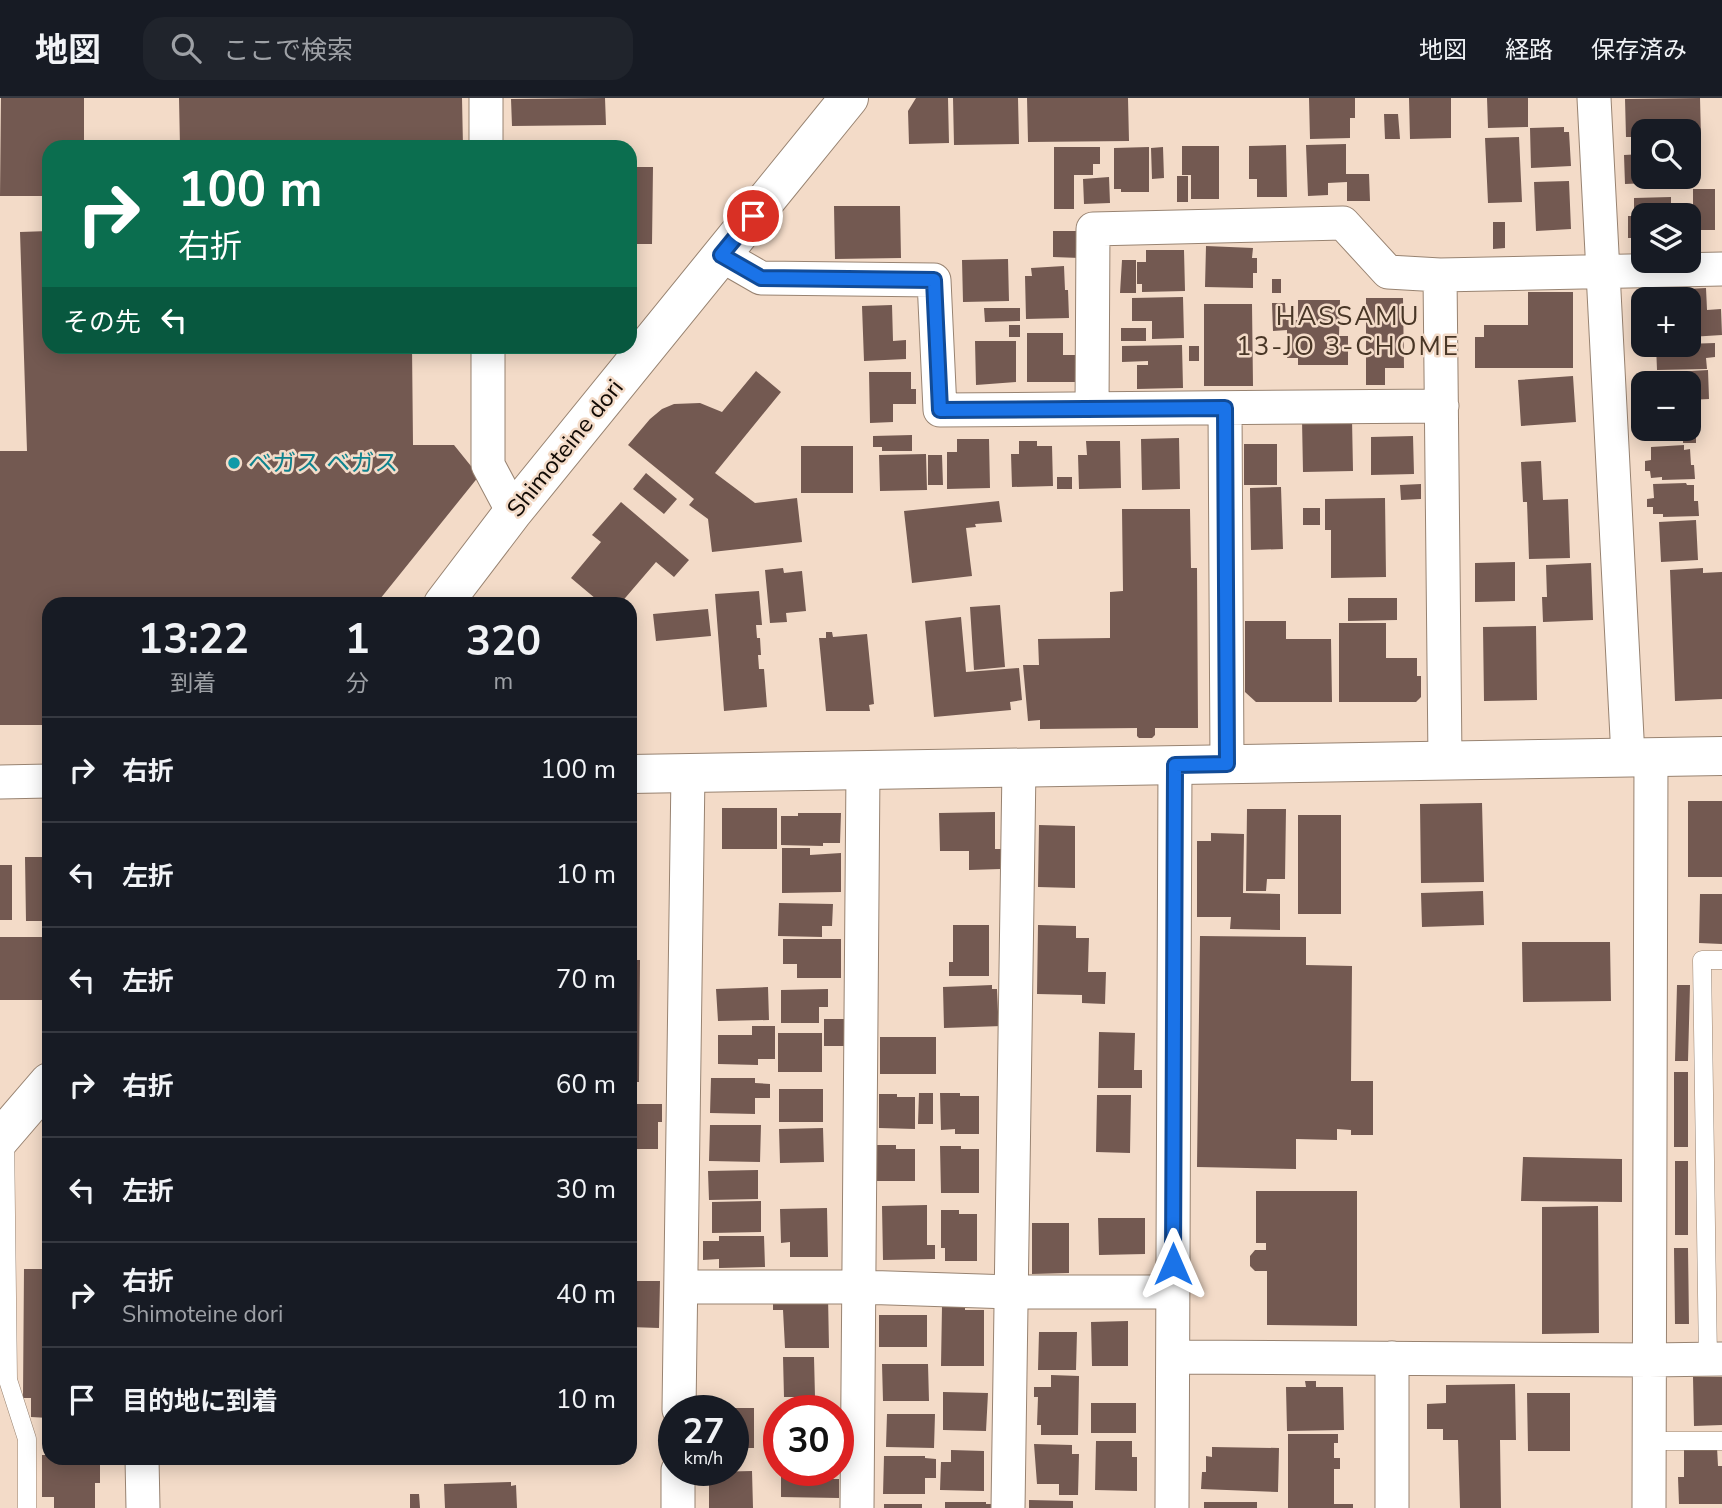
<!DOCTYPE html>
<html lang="ja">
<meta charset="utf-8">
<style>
body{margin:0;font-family:"Nunito Sans","Noto Sans JP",sans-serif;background:#20242c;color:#f1f3f6;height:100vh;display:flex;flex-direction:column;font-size:26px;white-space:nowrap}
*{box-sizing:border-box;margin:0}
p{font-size:23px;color:#9ea1a6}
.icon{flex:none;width:38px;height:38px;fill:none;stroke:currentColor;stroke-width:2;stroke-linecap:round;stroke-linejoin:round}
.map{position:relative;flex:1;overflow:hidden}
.details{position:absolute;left:42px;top:499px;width:595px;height:868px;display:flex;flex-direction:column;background:#171b24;border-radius:21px;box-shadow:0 4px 18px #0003}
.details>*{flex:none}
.hud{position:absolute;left:42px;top:42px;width:595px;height:214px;border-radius:21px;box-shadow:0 4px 18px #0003;background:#0b6e4f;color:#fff;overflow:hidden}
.tools{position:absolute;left:1631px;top:21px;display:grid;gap:14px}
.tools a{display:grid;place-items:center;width:70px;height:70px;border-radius:14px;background:#171b24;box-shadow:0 4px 18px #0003;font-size:35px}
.speed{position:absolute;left:658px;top:1297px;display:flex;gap:14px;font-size:35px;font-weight:700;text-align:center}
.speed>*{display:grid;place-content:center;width:91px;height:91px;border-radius:50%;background:#171b24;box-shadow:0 4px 18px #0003;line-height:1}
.speed small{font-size:18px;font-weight:400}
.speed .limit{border:10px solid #d22;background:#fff;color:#111}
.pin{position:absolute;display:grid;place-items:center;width:60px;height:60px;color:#fff;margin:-30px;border:4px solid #fff;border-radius:50%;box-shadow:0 2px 7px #0007}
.me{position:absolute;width:77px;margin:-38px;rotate:0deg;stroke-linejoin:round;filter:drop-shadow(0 0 5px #0008)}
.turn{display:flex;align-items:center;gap:24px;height:147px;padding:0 21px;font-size:32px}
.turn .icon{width:91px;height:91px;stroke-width:2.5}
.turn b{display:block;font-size:49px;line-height:60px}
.then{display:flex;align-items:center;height:66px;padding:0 21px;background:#0003;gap:14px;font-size:26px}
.eta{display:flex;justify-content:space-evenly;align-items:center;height:119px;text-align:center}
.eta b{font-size:42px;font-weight:700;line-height:49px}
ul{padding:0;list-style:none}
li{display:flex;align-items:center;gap:21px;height:105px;padding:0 21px;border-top:2px solid #363941}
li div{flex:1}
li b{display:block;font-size:26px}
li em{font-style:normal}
header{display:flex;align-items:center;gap:42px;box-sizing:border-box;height:98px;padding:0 35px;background:#171b24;border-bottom:2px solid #363941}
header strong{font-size:33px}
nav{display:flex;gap:38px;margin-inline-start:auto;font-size:24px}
.search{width:490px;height:63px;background:#20242c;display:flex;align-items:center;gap:18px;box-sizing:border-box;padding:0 24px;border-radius:21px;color:#9ea1a6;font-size:26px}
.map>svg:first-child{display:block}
.building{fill:#735951}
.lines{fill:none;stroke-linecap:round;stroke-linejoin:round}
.service-casing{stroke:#988371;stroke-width:19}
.minor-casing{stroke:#988371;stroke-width:35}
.tertiary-casing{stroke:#988371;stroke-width:40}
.secondary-casing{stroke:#988371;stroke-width:40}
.service{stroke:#fff;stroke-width:18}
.minor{stroke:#fff;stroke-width:33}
.tertiary{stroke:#fff;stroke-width:38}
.secondary{stroke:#fff;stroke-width:38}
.route-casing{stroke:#114b97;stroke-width:18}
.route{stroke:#1a73e8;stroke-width:12}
.culture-dot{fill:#0f9aa8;stroke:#f3dbc8;stroke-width:2.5}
.labels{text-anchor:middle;stroke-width:5;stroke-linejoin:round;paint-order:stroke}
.street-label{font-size:24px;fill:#110a05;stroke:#f3dbc8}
.culture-label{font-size:24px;fill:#0d838f;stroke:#f3dbc8;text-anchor:start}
.neighbourhood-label{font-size:26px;letter-spacing:2px;fill:#483626;stroke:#f3dbc8}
</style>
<header>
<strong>地図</strong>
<div class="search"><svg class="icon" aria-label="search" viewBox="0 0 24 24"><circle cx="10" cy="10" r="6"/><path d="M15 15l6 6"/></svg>ここで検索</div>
<nav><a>地図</a><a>経路</a><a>保存済み</a></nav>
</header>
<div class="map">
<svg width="1722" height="1410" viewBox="0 0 1722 1410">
<rect width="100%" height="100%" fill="#f3dbc8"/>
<path class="building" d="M1,0H84V49H49V98H0Z
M179,0H462L463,49H180Z
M605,0L606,27L512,28L511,1Z
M916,0H948L949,45L909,46L908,13Z
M953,0H1018L1019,46L954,47Z
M1027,0H1128L1129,43L1028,44Z
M1309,0H1355V20H1350V40L1310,41Z
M1409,0H1451V40L1410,41Z
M1487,0H1528V29L1488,30Z
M1700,0L1701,38H1689V33H1643V39H1626L1625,1Z
M1384,16H1398L1400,41H1385Z
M1564,29V34H1569L1571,68L1531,70L1530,30Z
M1519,39L1522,104L1488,105L1485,40Z
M1689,45H1692L1694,83L1625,86L1624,57L1643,56V79H1689Z
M1346,46V76H1369L1370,103H1347V84L1328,85V97L1308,98L1306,47Z
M1286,47L1287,99H1257V81H1249V48Z
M1182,48H1219V101H1191V77H1182Z
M1054,49H1100V66H1093V77H1074V111H1054Z
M1149,49V94H1121V91H1114V50Z
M1163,49L1164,80L1152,81L1151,50Z
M630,69H653L652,146H634V151H630Z
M1177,78H1188V104H1177Z
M1109,79L1110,105L1084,106L1083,81Z
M1569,83L1571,131L1536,133L1534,84Z
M1693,91H1715V132H1689V117H1680V114H1686V110H1693Z
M1671,99V117H1643V140H1628V118H1634V100Z
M834,108H900L901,160L835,161Z
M1493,124H1505V150L1493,151Z
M49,133V248H412L413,347H454L479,378L376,506H49V627H0V353H27L20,134Z
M1053,133H1081L1080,160L1053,159Z
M1206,148L1253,150L1252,160H1257V175H1253V190L1205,189Z
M1146,152H1184L1185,193L1142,194V186H1137V164H1146Z
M1008,161L1009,203L963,204L962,162Z
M1122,162H1136V195H1120Z
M1064,168L1065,192H1068L1069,220L1026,221L1025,178H1032L1031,170Z
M1272,181H1281V195H1272Z
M1706,190L1707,212L1721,211L1722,237L1690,239L1687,191Z
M1528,194H1573V270H1475V239H1484V227H1528Z
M1665,195V201H1643V239H1636L1634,196Z
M1183,199L1184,240L1152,241V223H1132V200Z
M1366,200H1403L1404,270H1385V287H1366Z
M1298,202H1340L1339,238H1348V267H1298V260H1287V232L1273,233L1272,205H1285L1286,222H1298Z
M1204,206H1252L1253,288H1204Z
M892,207L893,243L906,242V261L864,263L862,208Z
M984,210H1020V223L985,224Z
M1009,227H1020V239H1009Z
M1121,230H1146V243H1121Z
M1027,235H1063V257H1075V284H1027Z
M975,243H1016V284L976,287Z
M1715,245V259L1706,260L1707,271L1657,272L1656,247Z
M1182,247L1183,290L1137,291V267H1148V263L1122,264V248Z
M1189,248H1199V263H1189Z
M1708,272L1709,301L1689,302V285H1658V275Z
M756,273L781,294L715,375L755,405L797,400L802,444L712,454L708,421L689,407L694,401L628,347L650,321L662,311L674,306L700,305L722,314Z
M869,274H911V291H916V306H893V324L870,325Z
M1573,278L1576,324L1521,328L1518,282Z
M1352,321L1353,373L1303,374L1302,322Z
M1689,329H1696V345H1683V342L1649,343V337H1643L1642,331H1689Z
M912,337V353H882V349H873V338Z
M1413,338L1414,376L1371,377V339Z
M1179,340L1180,391L1142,392L1141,341Z
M957,341H989L990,390L947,391V354H957Z
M1019,343H1037V348H1052L1053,388L1012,389L1011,356H1019Z
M1086,343H1120L1121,390L1079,391L1078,357H1087Z
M1244,346H1277V387H1244Z
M1684,347V352L1690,351L1691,367H1694L1695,381L1662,382V379L1651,380L1650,373H1645V363L1651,362V349Z
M801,348H853V395H801Z
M926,356L927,392L880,393L879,357Z
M928,357H942L943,387H928Z
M1541,363L1543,402L1568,401L1570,460L1529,461L1527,404H1523L1521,364Z
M646,375L677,401L664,416L633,391Z
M1057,379H1072V391H1057Z
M1686,385L1687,387H1694V403H1698L1699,418L1663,419V416H1653V409H1647V401L1654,400L1653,386Z
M1421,386V401L1401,402L1400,387Z
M1281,389L1283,451L1251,452L1250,390Z
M1385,400L1386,479L1331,480V432H1325V401Z
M999,403L1002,424L975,426L976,429L966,430L972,478L912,485L904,413Z
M621,404L689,462L674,479L656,464L620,506H602L571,480L601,444L592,437Z
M1303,410H1320V427H1303Z
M1122,411H1190L1191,470H1197L1198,630H1155V637L1152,640H1139L1137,638V630L1040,631V622L1028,623L1023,567H1039L1038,541L1110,540V494L1123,493Z
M1696,422L1698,462L1661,464L1659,424Z
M1515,464V503L1475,504V465Z
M1591,465L1593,522L1543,524L1542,499H1547L1546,467Z
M783,470L784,475L802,473L806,513L786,515L787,524L770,525L765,472Z
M1703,470V475L1722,474V601L1675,603L1670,472Z
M759,493L762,527H756L757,540H760L761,557H758L759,571H764L767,609L724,613L715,496Z
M1348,500H1397V522L1348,523Z
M1000,507L1005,569L974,572L970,509Z
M708,511L711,538L656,543L653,516Z
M961,519L966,574L1019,570L1022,602L1010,604L1011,612L934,619L925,523Z
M1245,523H1286V541H1331L1332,604H1256L1245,594Z
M1339,525H1386V560H1417V578H1421V599L1416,604H1339Z
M1536,528L1537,602L1484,603L1483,529Z
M826,534H832L833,539L867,536L874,606L869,607L870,613H826L819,540H826Z
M1688,703H1722V779H1688Z
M1482,705L1484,784L1421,785L1420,706Z
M722,710H777V751H722Z
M1247,711H1286L1285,781H1267L1266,793H1246Z
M995,714V751H1001V771L969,772V753H940L939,715Z
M798,715H841L840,745H823V748L781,747V718H798Z
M1298,717H1341V816H1298Z
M1039,727L1075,728V790L1038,789Z
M1211,735L1244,736L1243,795L1280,796V832L1230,831L1231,819H1197V743H1211Z
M782,750H810V757L841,755V794L782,795Z
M25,759H49V823H26Z
M0,767H12V822H0Z
M1483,793L1484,827L1422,829L1421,795Z
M1700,796H1722V846L1699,845Z
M779,805L833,806L832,828H822V839L778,838Z
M953,827H989V878H949V864H953Z
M1038,827L1076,828V840H1089L1088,874H1106L1105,906L1082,905V897L1037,896Z
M1200,838L1306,839V867L1352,868L1351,983H1373V1037H1351V1032L1337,1031V1042L1296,1041V1071L1197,1069Z
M0,839H49V902H0Z
M783,841H841V880H797V866H783Z
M1522,844H1610L1611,903L1523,904Z
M630,862H640L639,984H630Z
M992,887V891H997L998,914H1001L1002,928L944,930L943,889Z
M1677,887H1690L1688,963H1675Z
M768,889L769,922L718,923L716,891Z
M828,891V909H819V925H781V892Z
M824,921H847V948H824Z
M752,928H775V961H758V967L718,966V937H752Z
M1099,934L1135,935L1134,972H1142V990H1098Z
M778,935H822V974H778Z
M880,939H936V976H880Z
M1674,974H1688V1049H1674Z
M711,980H755V985L770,986V1000H755V1016L710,1015Z
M779,991H823V1024H779Z
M919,995H933V1026H918Z
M940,995H960V998H979V1036H955V1031L941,1032Z
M879,996H897V999H915V1031L879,1030Z
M1097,997H1131L1130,1055L1096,1054Z
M630,1006H662V1024H658V1051H630Z
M710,1027H761L760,1064L709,1063Z
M823,1030L824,1064L780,1065L779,1031Z
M876,1047H896V1051H915V1083H876Z
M940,1048H961V1051H979V1095H941Z
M1523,1059L1622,1061V1104L1521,1103Z
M1675,1063H1688V1137H1675Z
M758,1072V1101L709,1102L708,1073Z
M1256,1093H1357V1228L1267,1227V1173H1255L1250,1168V1158L1255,1152H1266V1145H1256Z
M761,1103V1134L712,1135V1104Z
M927,1107V1147H935V1161L883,1162L882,1108Z
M1598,1108L1599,1235L1542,1236V1109Z
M827,1110L828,1159H790V1144L781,1145L780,1111Z
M941,1112H959V1116H977V1163H945V1150H941Z
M1098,1120H1145V1156L1099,1157Z
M1032,1125H1069V1175L1032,1176Z
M719,1138H764L765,1169L719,1170V1161L703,1162V1143H719Z
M1674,1150H1688L1689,1226H1675Z
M24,1171H49V1320L31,1319V1300H23Z
M630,1183H660L659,1230L630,1229Z
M828,1198L829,1250H785L783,1212H773V1199Z
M942,1208H965V1212H984V1268H941Z
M879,1217H927V1249H879Z
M1128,1223V1268H1092L1091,1224Z
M1039,1234H1077L1076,1272H1038Z
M783,1259H814L815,1299H784Z
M882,1266H928L929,1303H883Z
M1051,1277L1079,1278L1078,1337H1041V1327H1037L1038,1299H1034V1289H1051Z
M1693,1279H1722V1327L1694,1328Z
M1305,1283H1316V1289H1343L1344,1332L1287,1333L1286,1289H1306Z
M1515,1286L1516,1342H1500L1501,1410H1460L1458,1342H1443V1331H1427V1306L1446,1305V1287Z
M943,1294L988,1295L986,1333L943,1332Z
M1527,1295H1570V1353H1528Z
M1091,1305H1136V1335H1091Z
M733,1310H754V1350H733Z
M887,1316H935L934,1350L886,1349Z
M1288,1336H1338V1345H1334V1360H1340V1371H1334V1406H1353V1410H1288Z
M1096,1343H1132V1359H1137V1393L1095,1392Z
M1034,1346L1072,1347V1356H1079L1078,1397H1059V1386H1037Z
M1212,1349L1279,1350L1278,1394L1201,1391L1202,1374H1206V1358L1212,1359Z
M1684,1349H1717L1718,1368H1722V1406H1679L1678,1379H1684Z
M951,1352L984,1353V1393L940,1392L941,1364H951Z
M42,1357H49V1360H100V1385H95V1410H54V1399H42Z
M884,1358H925V1360L936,1361V1380H925V1396H883Z
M781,1372H831L830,1381H839V1400L781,1399Z
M752,1373L753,1410H709V1374Z
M511,1384V1388L516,1387L517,1410H445L444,1386Z
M410,1396H419L420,1410H410Z
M1029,1402L1073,1403V1410H1029Z
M945,1404H986V1406H999V1410H945Z
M1204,1404H1257V1410H1204Z
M884,1406H922V1410H884Z"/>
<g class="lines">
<defs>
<path id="service" d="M5,1035L8,1282L27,1341V1410
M1708,1262L1702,862H1722
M1649,1343H1722"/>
<path id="minor" d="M486,0V49
M1594,0L1628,659
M721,157L761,180L934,182L940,312L1442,308
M1440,177L1445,662
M488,248V367L513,414
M1225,310L1227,666
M1092,311L1093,131L1343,125L1388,174L1440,177L1722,171
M0,684L49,683
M681,1189H859L1011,1194H1173
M1173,1259L1649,1262L1722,1261
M1392,1260V1410
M679,1312L688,675
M142,1360L143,1410
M678,1410V1372
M857,1410L863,672
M1008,1410L1019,669
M1172,1410L1175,667
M1649,1410L1651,659"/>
<path id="tertiary" d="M630,676L1722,658"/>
<path id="secondary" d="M443,506L513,414L849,0
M0,1041L49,984"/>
</defs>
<use href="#service" class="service-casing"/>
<use href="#minor" class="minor-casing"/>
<use href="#tertiary" class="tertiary-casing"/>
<use href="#secondary" class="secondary-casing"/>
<use href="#service" class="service"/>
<use href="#minor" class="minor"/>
<use href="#tertiary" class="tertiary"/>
<use href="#secondary" class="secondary"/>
</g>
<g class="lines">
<defs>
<path id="route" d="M753,118L721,157L761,180L934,182L940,312L1225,310L1227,666L1175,667L1173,1166"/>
</defs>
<use href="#route" class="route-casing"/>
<use href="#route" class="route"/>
</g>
<circle class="culture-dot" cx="234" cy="365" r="7"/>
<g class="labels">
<g class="street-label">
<text transform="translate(565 350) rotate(-51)" y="8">Shimoteine dori</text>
</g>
<g class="culture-label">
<text x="248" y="373">ベガス ベガス</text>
</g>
<g class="neighbourhood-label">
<text x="1348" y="227">HASSAMU<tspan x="1348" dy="30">13-JO 3-CHOME</tspan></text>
</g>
</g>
</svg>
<div class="tools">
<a><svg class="icon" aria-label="search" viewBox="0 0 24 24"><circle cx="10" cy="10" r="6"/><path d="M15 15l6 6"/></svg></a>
<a><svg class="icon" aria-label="layers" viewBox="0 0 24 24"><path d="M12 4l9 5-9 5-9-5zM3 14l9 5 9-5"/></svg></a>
<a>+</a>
<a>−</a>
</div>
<div class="speed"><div>27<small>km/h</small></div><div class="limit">30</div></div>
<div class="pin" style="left:753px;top:118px;background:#d93025"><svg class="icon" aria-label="arrive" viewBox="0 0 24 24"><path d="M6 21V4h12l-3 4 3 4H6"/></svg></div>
<svg class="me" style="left:1173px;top:1166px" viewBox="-20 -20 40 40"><path d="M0-17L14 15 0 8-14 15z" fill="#1a73e8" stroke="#fff" stroke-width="4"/></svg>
<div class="hud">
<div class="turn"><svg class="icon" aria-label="right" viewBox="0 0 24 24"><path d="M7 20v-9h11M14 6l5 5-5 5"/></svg><div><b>100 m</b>右折</div></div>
<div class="then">その先<svg class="icon" aria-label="left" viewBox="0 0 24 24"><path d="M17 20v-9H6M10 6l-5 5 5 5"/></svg></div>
</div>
<section class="details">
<div class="eta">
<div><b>13:22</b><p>到着</p></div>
<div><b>1</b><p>分</p></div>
<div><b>320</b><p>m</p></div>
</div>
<ul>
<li><svg class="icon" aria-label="right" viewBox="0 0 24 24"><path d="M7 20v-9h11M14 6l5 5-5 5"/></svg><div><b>右折</b></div><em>100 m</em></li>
<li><svg class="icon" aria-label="left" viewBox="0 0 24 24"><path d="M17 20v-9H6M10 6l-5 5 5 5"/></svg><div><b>左折</b></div><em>10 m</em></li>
<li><svg class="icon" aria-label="left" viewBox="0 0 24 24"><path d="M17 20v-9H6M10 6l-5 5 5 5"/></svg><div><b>左折</b></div><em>70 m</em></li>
<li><svg class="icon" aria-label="right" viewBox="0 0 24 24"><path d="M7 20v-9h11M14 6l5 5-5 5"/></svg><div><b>右折</b></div><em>60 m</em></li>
<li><svg class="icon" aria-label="left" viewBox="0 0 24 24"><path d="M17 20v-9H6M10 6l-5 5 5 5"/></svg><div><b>左折</b></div><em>30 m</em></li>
<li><svg class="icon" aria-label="right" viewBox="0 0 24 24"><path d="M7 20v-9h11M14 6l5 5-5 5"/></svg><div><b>右折</b><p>Shimoteine dori</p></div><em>40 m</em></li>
<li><svg class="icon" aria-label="arrive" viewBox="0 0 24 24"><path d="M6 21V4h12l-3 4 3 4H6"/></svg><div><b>目的地に到着</b></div><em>10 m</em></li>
</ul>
</section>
</div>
